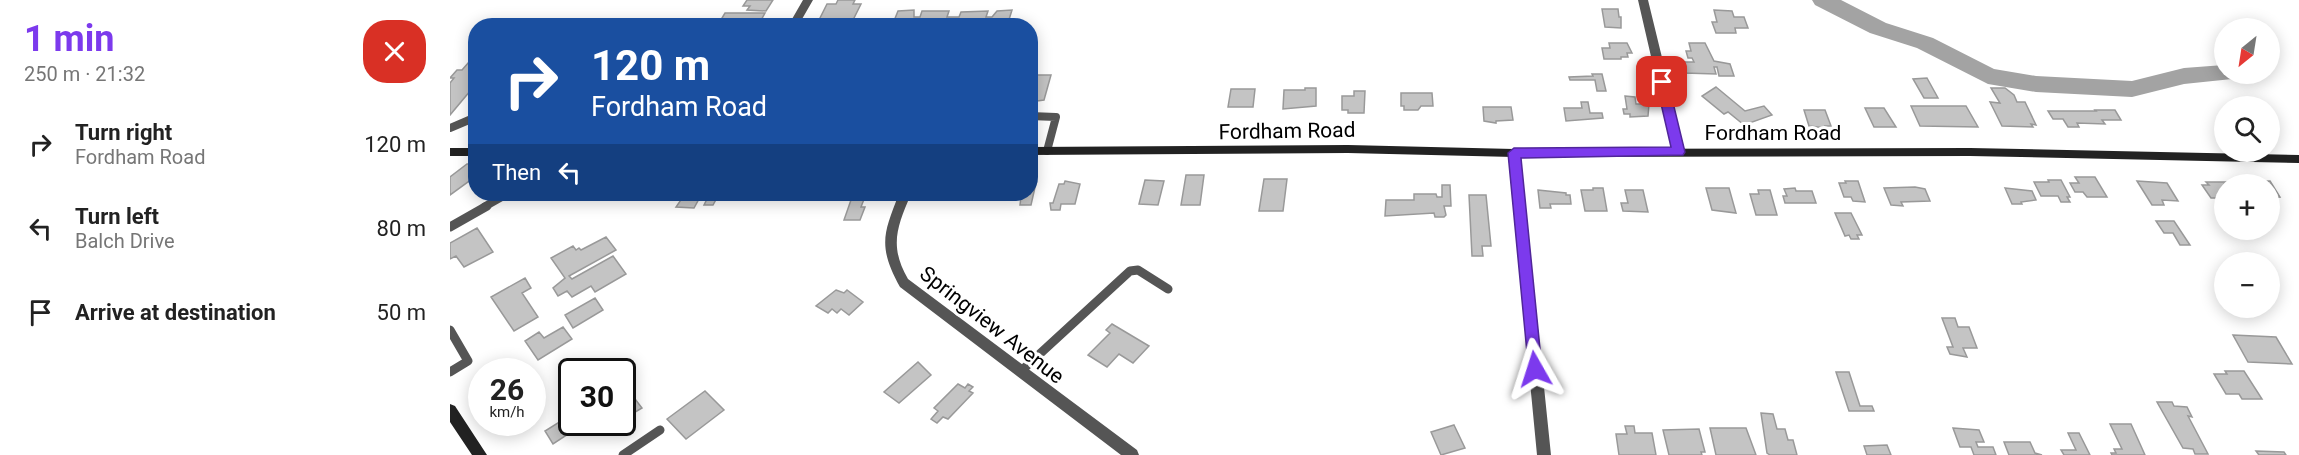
<!DOCTYPE html>
<meta charset="utf-8">
<style>
body{margin:0;font-family:Roboto,sans-serif;background:#f2f2f2;color:#222;height:100vh;display:flex;flex-direction:column;font-size:22px;white-space:nowrap}
*{box-sizing:border-box;margin:0}
p{font-size:20px;color:#767676}
.icon{flex:none;width:33px;height:33px;fill:none;stroke:currentColor;stroke-width:2;stroke-linecap:round;stroke-linejoin:round}
.map{position:relative;flex:1;overflow:hidden}
.panel{display:flex;flex-direction:column;background:#fff;width:450px}
.panel>*{flex:none}
.guide{position:absolute;left:18px;top:18px;width:570px;height:183px;border-radius:24px;box-shadow:0 3px 15px #0003;background:#1a4fa0;color:#fff;overflow:hidden}
.needle{width:39px;rotate:210deg}
.tools{position:absolute;left:1764px;top:18px;display:grid;gap:12px}
.tools a{display:grid;place-items:center;width:66px;height:66px;border-radius:50%;background:#fff;box-shadow:0 3px 15px #0003;font-size:30px}
.speed{position:absolute;left:18px;top:358px;display:flex;gap:12px;font-size:30px;font-weight:700;text-align:center}
.speed>*{display:grid;place-content:center;width:78px;height:78px;border-radius:50%;background:#fff;box-shadow:0 3px 15px #0003;line-height:1}
.speed small{font-size:15px;font-weight:400}
.speed .limit{border:3px solid #111;border-radius:9px;background:#fff;color:#111}
.pin{position:absolute;display:grid;place-items:center;width:51px;height:51px;color:#fff;margin:-26px;border-radius:12px;box-shadow:0 3px 9px #0006}
.me{position:absolute;width:66px;margin:-33px;rotate:354deg;stroke-linejoin:round;filter:drop-shadow(0 0 4px #0008)}
.turn{display:flex;align-items:center;gap:21px;height:126px;padding:0 24px;font-size:27px}
.turn .icon{width:78px;height:78px;stroke-width:2.5}
.turn b{display:block;font-size:42px;line-height:51px}
.then{display:flex;align-items:center;height:57px;padding:0 24px;background:#0003;gap:12px;font-size:22px}
.round{display:grid;place-items:center;flex:none;width:63px;height:63px;border-radius:24px;background:#f2f2f2}
.summary{display:flex;align-items:center;justify-content:space-between;height:102px;padding:0 24px}
h1{font-size:36px;font-weight:700;line-height:45px;color:#7c3aed}
ul{padding:0;list-style:none}
li{display:flex;align-items:center;gap:18px;height:84px;padding:0 24px}
li div{flex:1}
li b{display:block;font-size:22px}
li em{font-style:normal}
main{display:flex;flex:1;min-height:0}
.map>svg:first-child{display:block}
.lines{fill:none;stroke-linecap:round;stroke-linejoin:round}
.river{fill:#a3a3a3;fill-rule:evenodd}
.building{fill:#c4c4c4;stroke:#999;stroke-width:1.5}
.lane-far1{stroke:#555;stroke-width:8}
.lane{stroke:#555;stroke-width:9}
.street{fill:#555;fill-rule:evenodd}
.secondary{fill:#222;fill-rule:evenodd}
.route{fill:#7c3aed;stroke:#51269a;stroke-width:1.5}
.labels{text-anchor:middle;stroke-width:6;stroke-linejoin:round;paint-order:stroke}
.street-label{font-size:21px;fill:#000;stroke:#fff}
</style>
<main>
<section class="panel">
<div class="summary"><div><h1>1 min</h1><p>250 m · 21:32</p></div><a class="round" style="background:#d93025;color:#fff"><svg class="icon" aria-label="close" viewBox="0 0 24 24"><path d="M6 6l12 12M18 6L6 18"/></svg></a></div>
<ul>
<li><svg class="icon" aria-label="right" viewBox="0 0 24 24"><path d="M7 20v-9h11M14 6l5 5-5 5"/></svg><div><b>Turn right</b><p>Fordham Road</p></div><em>120 m</em></li>
<li><svg class="icon" aria-label="left" viewBox="0 0 24 24"><path d="M17 20v-9H6M10 6l-5 5 5 5"/></svg><div><b>Turn left</b><p>Balch Drive</p></div><em>80 m</em></li>
<li><svg class="icon" aria-label="arrive" viewBox="0 0 24 24"><path d="M6 21V4h12l-3 4 3 4H6"/></svg><div><b>Arrive at destination</b></div><em>50 m</em></li>
</ul>
</section>
<div class="map">
<svg width="1849" height="455" viewBox="0 0 1849 455">
<rect width="100%" height="100%" fill="#fff"/>
<g class="lines">
<path class="river" d="M1362,0H1391L1436,23L1483,38L1544,69L1586,76L1682,81L1734,68L1774,65V74H1786L1782,79L1734,84L1682,97L1586,92L1538,84L1467,48L1420,33L1365,5Z"/>
</g>
<path class="building" d="M297,0H323L316,11L297,10L300,6H293Z
M388,0H405L403,4H411L402,22H393L391,25L394,26H371L377,22H368L377,4H386Z
M1152,9H1168L1169,17H1171V28L1155,27Z
M464,10V17H470L472,11H499L497,17H509L511,12L538,11L536,17H542L547,11L562,10L557,26H442L448,11Z
M1264,10L1282,11L1284,17H1294L1298,28H1285L1286,33H1266L1262,22H1267Z
M275,13H315L309,24L271,26L272,23H269Z
M1159,43H1177L1182,53H1177L1178,57H1171V59H1154L1152,48H1160Z
M1239,43H1255L1264,61L1280,64L1284,76H1269L1267,67H1264L1266,74L1234,73L1232,62H1244L1242,58H1238L1236,51H1241Z
M26,54V84L0,115V83L4,78H0L7,70H12Z
M1142,74H1152L1156,91H1147L1145,80H1120L1119,77L1143,76Z
M580,75H601L594,100L580,102Z
M1477,78L1488,98H1474L1463,79Z
M1266,87L1295,111L1314,106L1322,115L1294,125L1278,112L1274,114L1252,96Z
M855,88H866V106L833,109L834,90H855Z
M1541,88H1555L1564,95L1567,102H1575L1586,125L1581,124L1583,127L1552,126L1540,102L1550,103Z
M781,89H805L803,107H778Z
M904,91H915L914,113H898V110H892V96H904Z
M951,93H982L983,106H971L968,110H954V106H951Z
M1175,96L1185,97L1186,104H1199L1198,116L1180,117V114H1174L1173,109H1177Z
M1131,102H1138L1140,113H1152L1153,118L1116,121L1114,108H1132Z
M1461,106H1516L1528,127L1470,126Z
M1033,107H1061L1063,120L1046,121V123L1034,121Z
M1415,108H1434L1446,127H1424Z
M1354,110H1375L1381,126H1375L1376,128L1359,126Z
M1645,110H1665L1671,120H1652L1655,124L1627,123L1629,127H1618L1613,119H1603L1598,111H1646Z
M17,164H26V176L0,195V177Z
M736,175H754L750,205H731Z
M1625,177H1645L1657,197H1637L1633,192H1625L1620,183H1629Z
M814,179H837L833,211H809Z
M580,180L581,183H586L581,205H570L571,197H562L563,194H580Z
M695,180L714,181L708,205L689,204Z
M1598,180H1611L1620,197H1617L1620,202H1611L1608,196H1591L1584,182H1599Z
M615,181L630,184L625,204H611L610,210H601L600,203H603L609,184H614Z
M1395,181H1408L1415,202L1403,201L1401,197H1394L1389,183H1396Z
M1687,181L1717,183L1728,201L1712,200L1714,205H1702Z
M1820,181L1830,197L1820,198V184H1796L1794,182Z
M1756,182H1779L1781,184H1774V198H1761L1752,185H1759Z
M992,185H1000L1001,206H994L996,215L994,217H985L984,213L935,216L936,200H964V194H986L987,197H992Z
M1465,187L1475,189L1480,201L1451,202L1453,206L1441,205L1434,188Z
M1143,188H1153L1157,211H1135L1131,190H1143Z
M1256,188H1279L1286,213L1262,210Z
M1345,188L1346,191H1362L1366,203H1335L1333,196H1337L1334,189Z
M1555,188L1582,191L1586,200L1571,202L1572,204H1562Z
M1088,190L1116,193V195H1120L1121,204H1100L1101,208H1090Z
M1175,190H1193L1198,212L1173,211L1171,203H1178Z
M1308,190H1320L1327,215H1306L1300,194H1309Z
M235,194H269L263,205H254L257,199H249L244,208L226,207Z
M279,194H304L301,199H276Z
M316,194H339L336,199H313Z
M392,194H416L411,207H415L410,220H394L401,200H389Z
M518,194H547L545,198L516,197Z
M1019,195H1036L1041,246H1032L1033,256H1022Z
M1385,213H1401L1412,235H1407L1409,239H1401L1399,235L1395,236Z
M1706,221H1724L1740,245H1730L1723,233H1714Z
M27,228L43,252L14,267L6,256L0,259V243Z
M156,237L166,250L119,276L122,279L163,256L176,274L145,292L141,286L122,297L117,291L108,296L103,288L115,278L101,258L123,246L126,250L129,248L131,250Z
M75,278L81,288L72,293L88,317L64,331L41,297Z
M386,290L394,293L397,290L413,302L399,315L391,309L387,313L382,309L378,313L366,306Z
M145,298L153,310L123,328L115,315Z
M1492,318H1505L1508,327H1519L1527,348H1513L1517,357L1500,354L1497,347H1503Z
M662,324L699,346L683,363L669,354L657,367L638,355L660,333L656,330Z
M113,327L122,339L88,360L75,341L89,332L94,338Z
M1783,335L1826,337L1842,364L1798,362Z
M468,362L481,375L449,403L434,392Z
M1775,371H1794L1812,399H1792L1789,394H1776L1764,374H1777Z
M1386,372H1399L1410,406H1422L1424,411H1399Z
M172,382L192,408L172,420Z
M508,384L515,388L518,384L523,387L519,391L523,393L498,419L493,417L487,423L481,419L488,411L484,408Z
M255,391L274,410L236,439L217,419Z
M1707,402H1722L1724,406L1737,407L1742,417L1738,416L1758,454H1745L1743,449L1733,448Z
M1311,413L1323,414L1327,429H1335L1338,440H1343L1347,455H1320L1317,453Z
M122,414V423H135L103,444L95,431Z
M141,423H169L150,435Z
M1660,424H1681L1695,455H1662L1661,453H1666L1664,449H1672Z
M1004,425L1015,448L991,455L981,432Z
M1175,426H1184L1185,433H1202L1206,455H1169L1166,434H1177Z
M1260,428H1296L1306,455H1266Z
M1503,428L1529,430L1534,442H1526L1528,447H1543L1546,455H1524L1521,447H1510Z
M1249,429L1255,452H1251L1252,455H1219L1213,430Z
M1618,433H1629L1640,455H1614L1611,450H1626Z
M1554,442H1580L1585,453L1592,455H1559Z
M1437,445L1441,455H1417L1414,446Z
M1806,451L1834,452L1836,455H1809Z"/>
<g class="lines">
<path class="lane-far1" d="M580,116L606,117L597,151
M0,128L26,117
M34,207L57,194"/>
<path class="lane" d="M0,227L37,206
M0,330L18,361L0,372
M570,372L680,271L688,270L718,289
M173,455L210,430"/>
<path class="street" d="M353,0H363L348,26H338Z
M1188,0H1198L1235,152L1229,156L1223,152Z
M1064,149L1070,153L1101,455H1087L1058,153Z
M449,194H461C447,227 439,246 458,279L687,450L689,455H671L450,287C428,247 433,234 449,194Z"/>
<path class="secondary" d="M898,145L1064,149L1520,148L1849,155V163L1520,156L1064,157L898,153L580,155V147Z
M0,148H26V156H0Z
M0,404L5,406L37,455H22L0,422Z"/>
</g>
<path class="route" d="M1212,77L1218,82L1235,152L1233,155L1071,158L1092,369L1090,374L1085,376L1079,374L1058,153L1064,148L1221,147L1206,82Z"/>
<g class="labels">
<g class="street-label">
<text transform="translate(837 131) rotate(-1)" y="7">Fordham Road</text>
<text x="1323" y="140">Fordham Road</text>
<text transform="translate(542 325) rotate(38)" y="7">Springview Avenue</text>
</g>
</g>
</svg>
<div class="tools">
<a><svg class="needle" viewBox="-14 -14 28 28"><path d="M0-13l5 13h-10z" fill="#e53935"/><path d="M0 13l5-13h-10z" fill="#767676"/></svg></a>
<a><svg class="icon" aria-label="search" viewBox="0 0 24 24"><circle cx="10" cy="10" r="6"/><path d="M15 15l6 6"/></svg></a>
<a>+</a>
<a>−</a>
</div>
<div class="speed"><div>26<small>km/h</small></div><div class="limit">30</div></div>
<div class="pin" style="left:1212px;top:82px;background:#d93025"><svg class="icon" aria-label="arrive" viewBox="0 0 24 24"><path d="M6 21V4h12l-3 4 3 4H6"/></svg></div>
<svg class="me" style="left:1085px;top:369px" viewBox="-20 -20 40 40"><path d="M0-17L14 15 0 8-14 15z" fill="#7c3aed" stroke="#fff" stroke-width="4"/></svg>
<div class="guide">
<div class="turn"><svg class="icon" aria-label="right" viewBox="0 0 24 24"><path d="M7 20v-9h11M14 6l5 5-5 5"/></svg><div><b>120 m</b>Fordham Road</div></div>
<div class="then">Then<svg class="icon" aria-label="left" viewBox="0 0 24 24"><path d="M17 20v-9H6M10 6l-5 5 5 5"/></svg></div>
</div>
</div>
</main>
